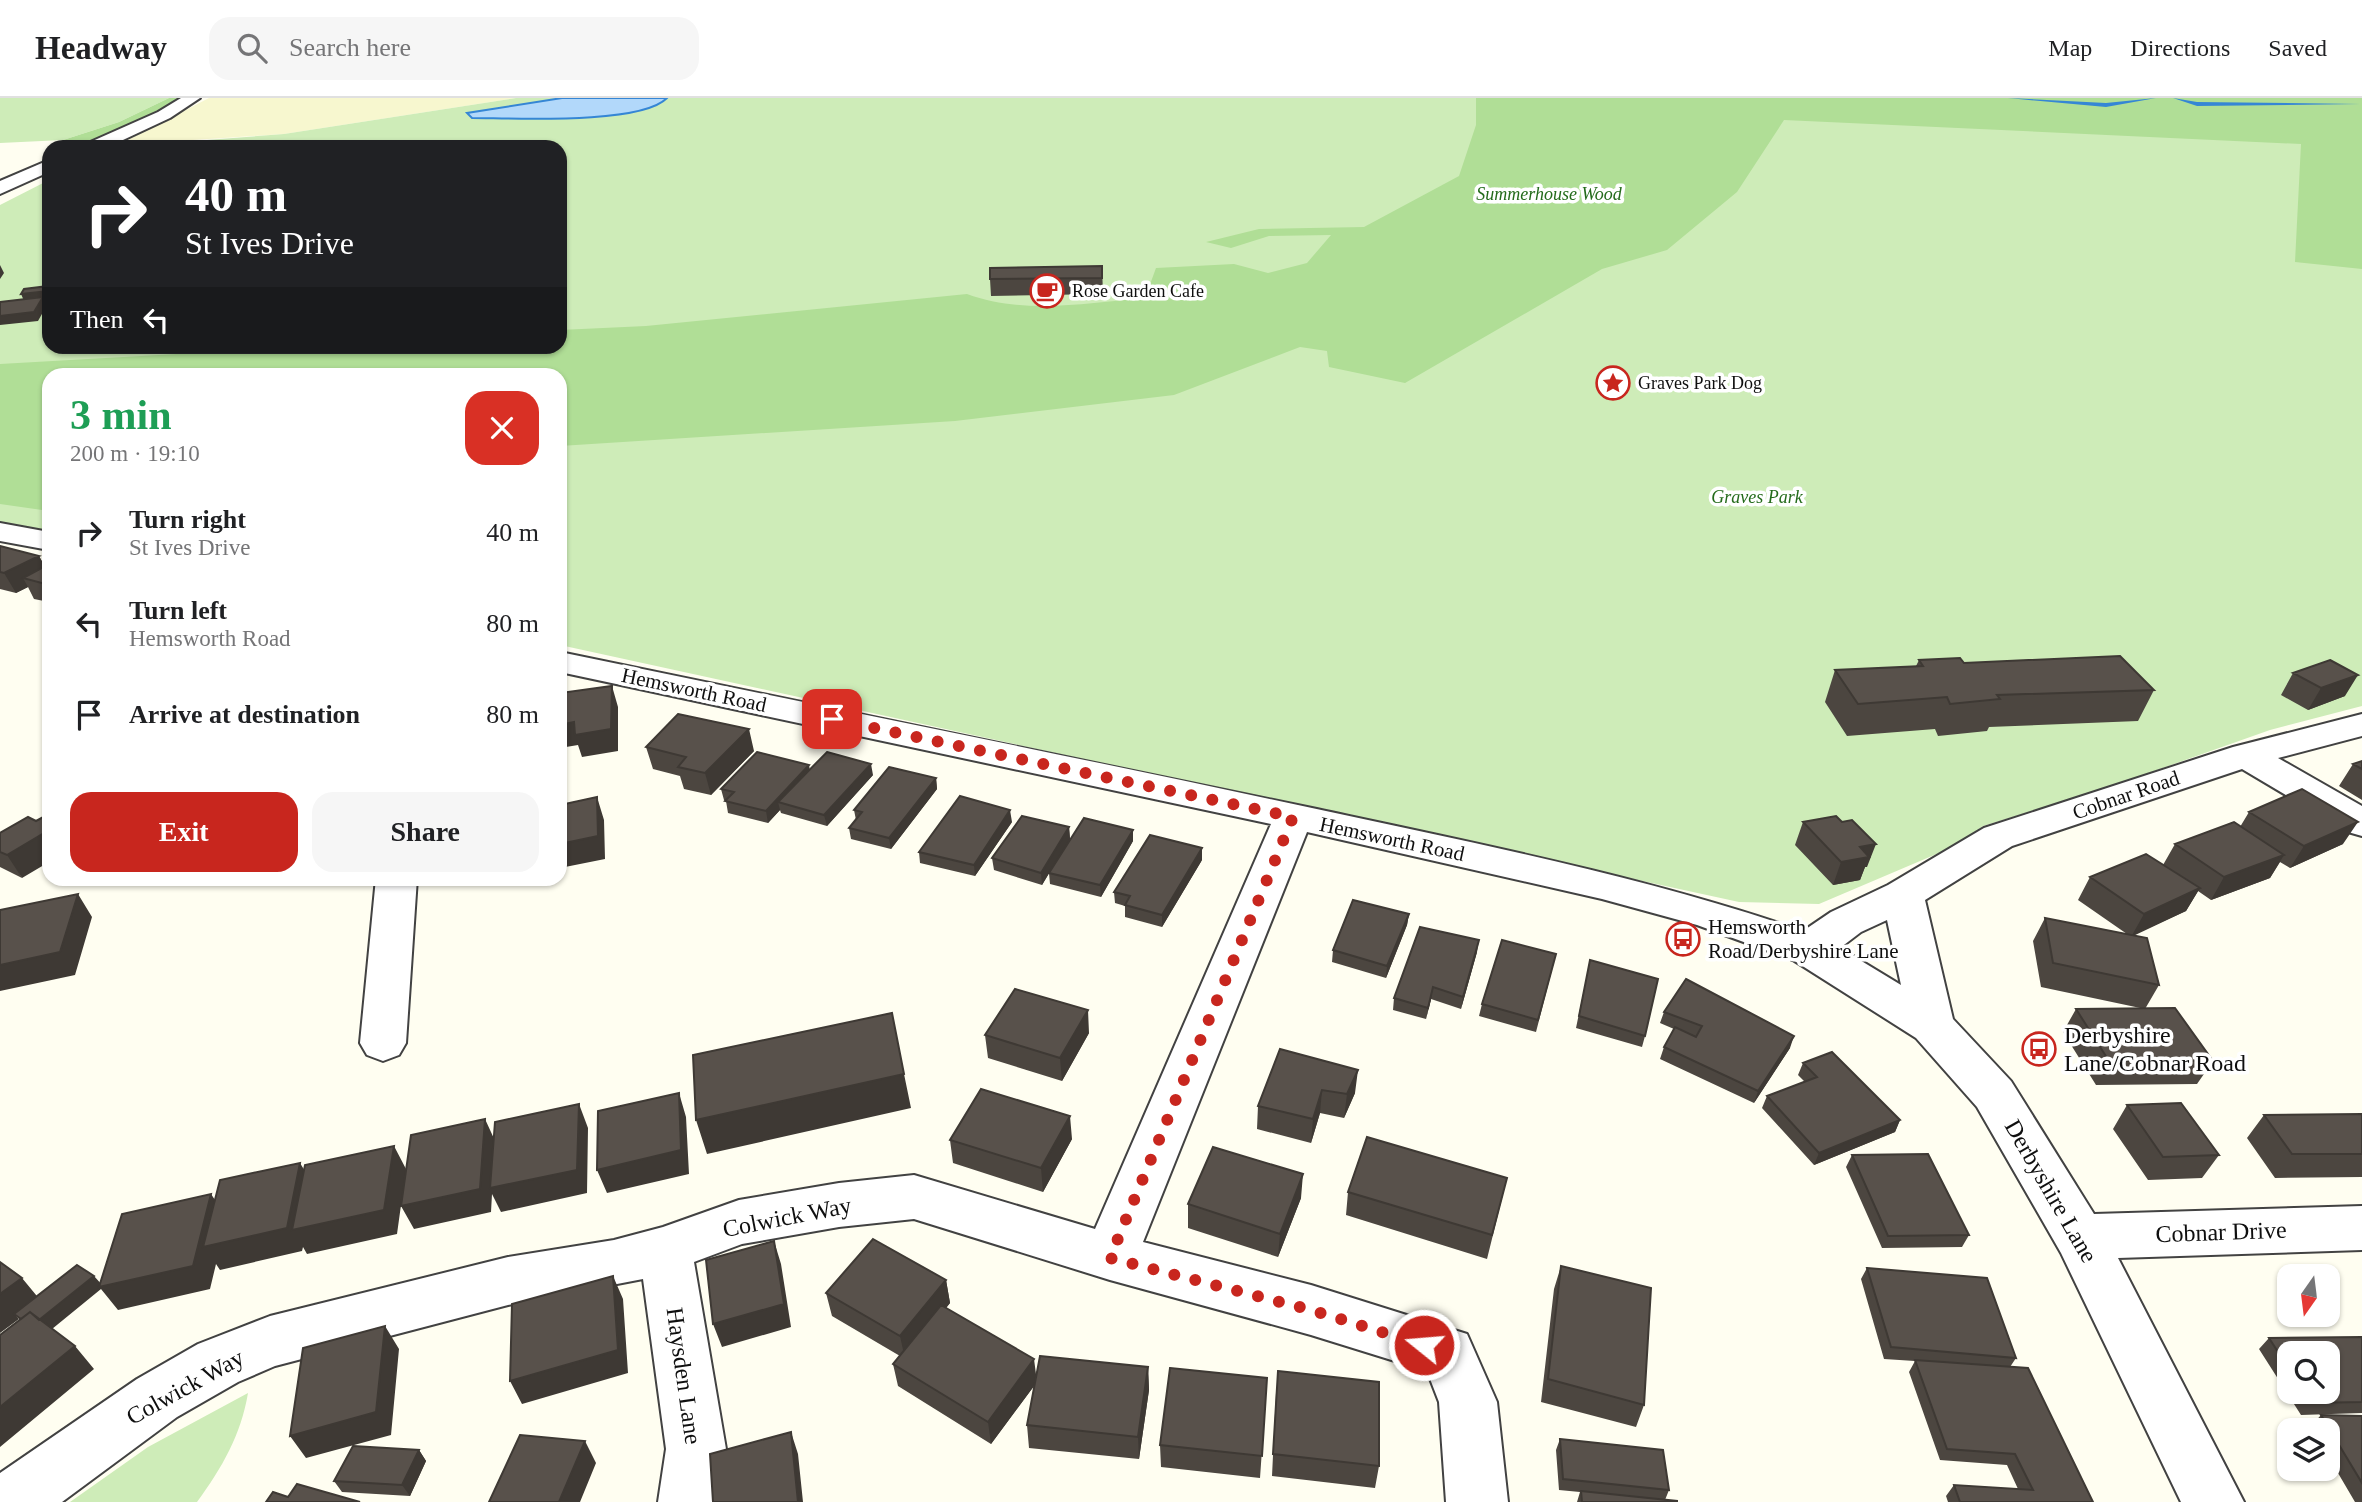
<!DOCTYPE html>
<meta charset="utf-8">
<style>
body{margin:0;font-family:"Times New Roman",serif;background:#f6f6f6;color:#202124;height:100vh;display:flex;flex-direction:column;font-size:26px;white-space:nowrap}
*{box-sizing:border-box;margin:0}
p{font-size:23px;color:#757577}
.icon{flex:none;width:38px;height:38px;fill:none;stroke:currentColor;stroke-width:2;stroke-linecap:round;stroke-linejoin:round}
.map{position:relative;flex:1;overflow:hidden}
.sheet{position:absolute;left:42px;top:270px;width:525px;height:518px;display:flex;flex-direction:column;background:#fff;border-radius:21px;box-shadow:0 2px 5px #0004}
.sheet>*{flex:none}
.guide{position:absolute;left:42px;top:42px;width:525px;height:214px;border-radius:21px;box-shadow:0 2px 5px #0004;background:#202124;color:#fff;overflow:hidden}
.needle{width:46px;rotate:194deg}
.controls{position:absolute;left:2277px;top:1166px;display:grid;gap:14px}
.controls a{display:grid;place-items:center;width:63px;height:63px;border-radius:14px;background:#fff;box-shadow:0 2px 5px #0004;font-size:35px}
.pin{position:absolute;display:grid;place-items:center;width:60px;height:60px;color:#fff;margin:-30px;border-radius:14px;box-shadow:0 4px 10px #0006}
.me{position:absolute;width:77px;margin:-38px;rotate:287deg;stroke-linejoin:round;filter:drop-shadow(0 0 5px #0008)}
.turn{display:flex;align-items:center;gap:24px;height:147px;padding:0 28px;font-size:32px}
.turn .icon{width:91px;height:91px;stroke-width:2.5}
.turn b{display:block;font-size:49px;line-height:60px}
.then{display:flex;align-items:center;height:66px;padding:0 28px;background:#0003;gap:14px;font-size:26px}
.round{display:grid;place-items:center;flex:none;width:74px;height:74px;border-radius:21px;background:#f6f6f6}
.overview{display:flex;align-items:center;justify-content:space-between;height:119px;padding:0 28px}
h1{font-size:42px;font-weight:600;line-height:52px;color:#1e9e55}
.primary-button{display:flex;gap:14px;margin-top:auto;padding:14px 28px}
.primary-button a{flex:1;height:80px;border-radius:21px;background:#c8261e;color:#fff;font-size:28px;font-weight:600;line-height:80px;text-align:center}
.primary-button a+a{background:#f6f6f6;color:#202124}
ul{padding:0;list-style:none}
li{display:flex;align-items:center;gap:21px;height:91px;padding:0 28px}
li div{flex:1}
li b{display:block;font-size:26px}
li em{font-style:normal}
header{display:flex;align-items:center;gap:42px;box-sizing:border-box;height:98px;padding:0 35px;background:#fff;border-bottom:2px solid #e0e0e0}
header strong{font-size:33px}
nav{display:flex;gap:38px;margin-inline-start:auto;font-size:24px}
.search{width:490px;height:63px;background:#f6f6f6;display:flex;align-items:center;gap:18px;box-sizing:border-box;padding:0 24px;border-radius:21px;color:#757577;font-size:26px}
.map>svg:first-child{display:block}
.farmland{fill:#f7f7cf}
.green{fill:#ceecb8}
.forest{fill:#b0de96}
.water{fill:#b2d8fa;stroke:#3586d5;stroke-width:2}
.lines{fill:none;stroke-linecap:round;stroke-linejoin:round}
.stream{fill:#3586d5;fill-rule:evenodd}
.minor-casing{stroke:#424242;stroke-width:4}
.minor{fill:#fff;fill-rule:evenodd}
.wall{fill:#4c4640;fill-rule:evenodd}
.shaded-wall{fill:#3e3934}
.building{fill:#58514b;stroke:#3e3934;stroke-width:2}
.route{stroke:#c8261e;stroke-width:12;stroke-dasharray:0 21.6}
.labels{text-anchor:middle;stroke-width:7;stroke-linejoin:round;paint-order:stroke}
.far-park-label{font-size:18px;font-style:italic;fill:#246b1b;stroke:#fff}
.far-poi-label{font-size:18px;fill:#0f0f0f;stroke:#fff;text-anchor:start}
.street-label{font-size:21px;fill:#0f0f0f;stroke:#fff}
.poi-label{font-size:21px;fill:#0f0f0f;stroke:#fff;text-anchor:start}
.near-poi-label{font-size:24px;fill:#0f0f0f;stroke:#fff;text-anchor:start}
.near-street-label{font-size:24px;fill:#0f0f0f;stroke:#fff}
</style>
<header>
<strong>Headway</strong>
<div class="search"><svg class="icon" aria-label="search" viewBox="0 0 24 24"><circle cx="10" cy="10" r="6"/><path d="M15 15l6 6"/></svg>Search here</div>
<nav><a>Map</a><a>Directions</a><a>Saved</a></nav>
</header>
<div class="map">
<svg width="2362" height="1404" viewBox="0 0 2362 1404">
<rect width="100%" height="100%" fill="#fffef1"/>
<path class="farmland" d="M209,0H516L284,36L118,47Z"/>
<path class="green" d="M0,0H169L119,24L63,42L0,45Z
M516,0H2362V608L2270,632L2092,695L1983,728L1953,749L1819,806L1739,804L560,547V276H49V435L0,425V107L49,82V248H560V49H115L284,36Z
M248,1295C241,1337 222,1370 197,1404H70L148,1349Z"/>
<path class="forest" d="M169,0H180L119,34L83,49H57L63,42L119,24Z
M1476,0H2362V171L2295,164L2301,46L1784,22L1737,94L1667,152L1602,171L1405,285L1329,269L1327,253L1300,249L1174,297L955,323L560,348V276H49V413L0,406V266L299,249L560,248V232L646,228L967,196C1024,217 1086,205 1145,200L1156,170L1234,166L1268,175L1307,165L1331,137L1269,138L1231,150L1206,144L1259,131L1364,129L1459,78L1476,27Z"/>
<path class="water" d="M562,0H667C641,27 511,20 472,20L467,15Z"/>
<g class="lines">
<path class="stream" d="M2008,0L2106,5L2156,0L2106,9Z
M2173,0L2197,4L2360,6L2197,8Z"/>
<defs>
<path id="minor" d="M181,0H200L170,20L108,49H85L88,45L158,14Z
M49,62V74L0,96V83Z
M0,425L49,434V452L0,443Z
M560,554C811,606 1062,656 1312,710C1478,746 1643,778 1803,833L1831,814L1888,787L1984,730L2233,649L2362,616V638L2278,660L2362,708V738L2348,734L2242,671L2012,748L1925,802L1953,921L2011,983L2094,1116L2362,1108V1152L2118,1160L2244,1404H2181L2061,1155L1977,1009L1916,940L1793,862L1697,827L1602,801L1307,734L1143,1144L1311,1187L1467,1236L1497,1304L1508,1404H1446L1439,1304L1427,1273L1311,1237L1110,1182L914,1121L839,1129L742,1146L694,1164L726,1351L720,1404H658L666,1351L643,1181L508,1207L275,1268L238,1284L177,1319L62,1404H0V1375L137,1281L198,1246L270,1218L508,1159L614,1142L663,1129L739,1102L839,1085L914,1077L1095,1131L1271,726L560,574ZM1887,822L1901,887L1840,850L1861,834Z
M376,780H417L406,945L399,957L383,963L367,957L360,945Z"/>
</defs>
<use href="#minor" class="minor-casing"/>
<use href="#minor" class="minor"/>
</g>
<path class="wall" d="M1102,168L1103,196L991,198L990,181Z
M0,448L39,458L45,469L49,466V504L34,501L28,489L16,495L0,491Z
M1919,562L1964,565L2154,592L2138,623L1989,629L1987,633L1938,638L1935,631L1847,638L1825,604L1835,572L1916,568Z
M2293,575L2345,598L2308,612L2281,597Z
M646,649L754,653L711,697L684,691L680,678L653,671Z
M2362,663V702L2339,688L2353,666Z
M810,672L873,677L827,728L781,715L780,712L768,725L728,715L726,703L724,702L721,691Z
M936,680L937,691L891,751L851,741L849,730L856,722L854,712Z
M2249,714L2343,746L2290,770L2280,764L2270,780L2211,802L2198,793L2186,813L2133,837L2159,887L2145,911L2213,963L2197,986L2096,987L2063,934L2076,911H2145L2041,889L2033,843L2045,820L2127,836L2078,802L2090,779L2163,767L2175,746L2240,729Z
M1012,724L975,778L920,765L919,754Z
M1803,724L1867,769H1865L1860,782L1833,787L1795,747Z
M1069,729L1070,741L1133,732V743L1101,799L1050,786L1049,775L1042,787L994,772L992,760Z
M0,735L22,780L0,769Z
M1202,762L1162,829L1125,819V808L1115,805L1114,794Z
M1409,816L1407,827L1386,880L1332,864L1333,852Z
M1477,854L1461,911L1431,901L1426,921L1393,912L1394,900Z
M1590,862L1645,938L1642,949L1576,930Z
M1553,868L1536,934L1479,918L1482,906Z
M1664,914L1790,950L1754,1005L1660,961L1664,949L1674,931L1660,925Z
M1089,935L1062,983L988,960L985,937Z
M1280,951L1355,995L1344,1020L1320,1015L1311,1045L1257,1031L1258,1008Z
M1803,965L1900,1022L1895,1034L1814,1067L1762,1010L1767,998L1805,984L1798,977Z
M2127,1007L2219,1057L2202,1080L2148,1082L2113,1031Z
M2362,1016V1079L2275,1080L2247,1040L2264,1017Z
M1072,1041L1043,1094L953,1065L950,1042Z
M1852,1057L1969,1137L1962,1149L1882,1150L1846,1069Z
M1507,1080L1487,1161L1346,1117L1348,1094Z
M1301,1100L1278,1159L1188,1130V1106Z
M1561,1168L1644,1307L1636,1329L1541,1304L1554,1191Z
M1867,1170L2016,1260L2010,1269L2093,1404H1948L1946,1398L1954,1387L2018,1391L2007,1367L1940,1362L1909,1274L1915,1263L1884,1261L1861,1181Z
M946,1182L950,1205L946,1210L1036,1278L1148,1269L1149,1292L1139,1361L1029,1350L1027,1327L1034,1288L991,1346L898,1288L893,1266L900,1258L832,1218L826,1195Z
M2362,1239V1315L2301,1317L2259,1251L2269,1240ZM2289,1255L2328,1293H2289Z
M1267,1280L1260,1380L1161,1369L1160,1347Z
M1276,1295L1379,1368L1375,1390L1272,1378Z
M2321,1317L2362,1318V1404H2355L2328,1358V1332H2312L2310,1329Z
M1560,1341L1669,1392L1665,1402L1677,1404H1577L1580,1394L1559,1392L1556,1352Z
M419,1352L426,1363L410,1398L342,1394L334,1383Z"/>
<path class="shaded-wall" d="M0,167L4,175L0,181Z
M49,193V202H45L47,207L38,223L0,227V218L25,205L21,196Z
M39,458L49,476L23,480L28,489L16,495L4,475Z
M2358,577L2345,598L2308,612L2321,590Z
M612,588L618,609V653L582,659L578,647L560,650V627Z
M749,631L754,653L711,697L705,675Z
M871,666L873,677L827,728L824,717Z
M809,667L811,678L778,704L780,712L768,725L766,713Z
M936,680L937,691L891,751L889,740Z
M597,699L604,722L605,761L560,770V746Z
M1010,712L1012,724L975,778L974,767Z
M2358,724L2343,746L2290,770L2304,748Z
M1069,729L1070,741L1042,787L1041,775Z
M49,732V764L22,780L7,757Z
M1133,732V743L1101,799L1100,787Z
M1876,746L1867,769H1865L1860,782L1833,787L1841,764L1860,749Z
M1202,750V762L1162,829V817Z
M2284,757L2270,780L2211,802L2224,779Z
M2200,790L2186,813L2131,839L2144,816Z
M78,796L92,819L75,877L0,893V867Z
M1409,816L1407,827L1386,880L1387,868Z
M1479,842L1477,854L1461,911L1463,899Z
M1433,889L1431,901L1426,921L1428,910Z
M1088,912L1089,935L1062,983L1060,960Z
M1794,938L1790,950L1754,1005L1758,993Z
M1358,972L1355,995L1344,1020L1347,996Z
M904,976L911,1010L707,1056L696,1022Z
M1322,992L1320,1015L1311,1045L1313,1021Z
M679,995L686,1019L689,1076L607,1095L597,1072Z
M579,1006L588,1030L587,1095L501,1114L492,1096L491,1114L414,1131L401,1108L485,1021L496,1045Z
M1070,1018L1072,1041L1043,1094L1041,1070Z
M1900,1022L1895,1034L1814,1067L1819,1055Z
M394,1048L406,1071L397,1136L307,1156L303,1149L302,1153L220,1172L216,1166L210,1191L118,1212L101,1191L41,1240L31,1228L94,1178L103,1188L211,1096L227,1120L300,1065L314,1088Z
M1303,1076L1301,1100L1278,1159L1280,1136Z
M774,1143L781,1166L791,1229L722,1249L713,1226Z
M613,1178L623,1201L628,1275L522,1306L510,1283Z
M22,1180L41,1203L14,1216L19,1221L0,1235V1196Z
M946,1182L950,1205L905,1261L900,1238Z
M385,1228L399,1251L391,1337L306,1360L290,1338Z
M75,1248L94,1271L0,1349V1309Z
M1034,1261L1037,1284L991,1346L988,1324Z
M1148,1269L1149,1292L1139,1361L1138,1339Z
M791,1334L798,1356L803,1404H798Z
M585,1343L596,1365L580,1404H559Z
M419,1352L426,1363L410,1398L402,1387Z"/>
<path class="building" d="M1102,168V180L990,181V170Z
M49,188V193L21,196L24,191Z
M43,199L34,214L0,218V204Z
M0,448L39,458L4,475L0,474Z
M49,466V487L23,480Z
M2120,558L2154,592L1997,597L2000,601L1950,606L1947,599L1858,606L1835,572L1923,568L1919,562L1960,560L1964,565Z
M2330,562L2358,577L2321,590L2293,575Z
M612,588L611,631L575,637L574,624L560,627V595Z
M678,616L749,631L705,675L678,669L686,659L646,649Z
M757,654L809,667L766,713L725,703L734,694L721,691Z
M827,654L871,666L824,717L778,704Z
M2362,663V671L2353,666Z
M889,669L936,680L889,740L849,730L862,714L854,712Z
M2302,691L2358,724L2304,748L2249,714Z
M960,698L1010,712L974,767L919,754Z
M597,699L598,738L560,746V707Z
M49,716V732L7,757L0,754V735L28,719L36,723Z
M1022,718L1069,729L1041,775L992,760Z
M1836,718L1842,724L1852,722L1876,746L1860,749L1869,759L1841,764L1803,724Z
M1084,720L1133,732L1100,787L1049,775Z
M2234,724L2284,757L2224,779L2175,746Z
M1150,737L1202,750L1162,817L1125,807L1130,798L1114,794Z
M2146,756L2200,790L2144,816L2090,779Z
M78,796L60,854L0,867V812Z
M1353,802L1409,816L1387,868L1333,852Z
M2045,820L2147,840L2159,887L2053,865Z
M1420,829L1479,842L1463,899L1433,889L1428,910L1394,900Z
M1502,842L1556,856L1538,922L1482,906Z
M1590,862L1658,881L1645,938L1579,918Z
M1686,881L1794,938L1758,993L1664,949L1675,929L1696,939L1702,928L1664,914Z
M1015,891L1088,912L1060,960L985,937Z
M2175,910L2213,963H2109L2076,911Z
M892,915L904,976L696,1022L693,957Z
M1280,951L1358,972L1347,996L1322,992L1313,1021L1258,1008Z
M1832,954L1900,1022L1819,1055L1767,998L1817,979L1803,965Z
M981,991L1070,1018L1041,1070L950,1042Z
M679,995L681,1052L597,1072L598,1013Z
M2181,1005L2219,1057L2163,1059L2127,1007Z
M579,1006L577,1072L490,1090L495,1024Z
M2362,1016V1056H2292L2264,1017Z
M485,1021L480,1091L401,1108L411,1037Z
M1367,1039L1507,1080L1492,1137L1348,1094Z
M394,1048L384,1112L292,1132L305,1067Z
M1213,1049L1303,1076L1280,1136L1188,1106Z
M1928,1056L1969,1137L1888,1138L1852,1057Z
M300,1065L287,1130L203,1149L220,1082Z
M211,1096L193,1168L99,1189L122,1116Z
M873,1141L946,1182L900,1238L826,1195Z
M774,1143L784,1206L713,1226L706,1162Z
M0,1164L22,1180L0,1196Z
M77,1167L94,1178L39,1222L30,1214L21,1221L14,1216Z
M1561,1168L1651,1190L1644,1307L1548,1281Z
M1867,1170L1987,1180L2016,1260L1891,1249Z
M613,1178L618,1252L510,1283L512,1206Z
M941,1207L1034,1261L988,1324L893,1266Z
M30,1214L75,1248L0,1309V1237Z
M385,1228L376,1314L290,1338L303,1250Z
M2362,1239V1304L2311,1305L2304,1293H2328V1255H2289V1271L2269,1240Z
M1040,1258L1148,1269L1138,1339L1027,1327Z
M1915,1262L2028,1270L2093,1404H1960L1954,1387L2033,1392L2015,1356L1947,1351Z
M1170,1270L1267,1280L1262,1358L1160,1347Z
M1278,1273L1379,1284V1368L1273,1356Z
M2321,1317L2362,1318V1385Z
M791,1334L798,1404H713L710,1356Z
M520,1337L585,1343L559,1404H489Z
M1560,1341L1663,1352L1669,1392L1563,1381Z
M353,1348L419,1352L402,1387L334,1383Z
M297,1386L360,1404H266L273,1394L288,1399Z
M1581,1393L1677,1403V1404H1582Z"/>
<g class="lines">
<path class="route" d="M832,621L1293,719L1110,1160L1311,1212L1424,1247"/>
</g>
<defs>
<symbol id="cafe-ring" viewBox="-11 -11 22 22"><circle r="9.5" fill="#fff" stroke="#c8261e" stroke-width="1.5"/><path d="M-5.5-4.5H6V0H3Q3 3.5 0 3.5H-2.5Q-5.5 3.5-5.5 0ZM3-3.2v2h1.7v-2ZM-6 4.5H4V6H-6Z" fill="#c8261e"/></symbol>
<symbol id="sight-ring" viewBox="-11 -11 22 22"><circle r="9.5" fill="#fff" stroke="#c8261e" stroke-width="1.5"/><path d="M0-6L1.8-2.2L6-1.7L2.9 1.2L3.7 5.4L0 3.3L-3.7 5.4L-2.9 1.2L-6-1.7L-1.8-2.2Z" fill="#c8261e"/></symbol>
<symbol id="bus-ring" viewBox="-11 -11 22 22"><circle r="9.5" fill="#fff" stroke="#c8261e" stroke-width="1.5"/><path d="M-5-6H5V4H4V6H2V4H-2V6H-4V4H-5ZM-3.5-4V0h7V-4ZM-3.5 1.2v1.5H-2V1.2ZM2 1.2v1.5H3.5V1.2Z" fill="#c8261e"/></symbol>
</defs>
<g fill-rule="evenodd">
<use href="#cafe-ring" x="1028" y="174" width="38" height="38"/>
<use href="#sight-ring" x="1594" y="266" width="38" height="38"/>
<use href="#bus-ring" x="1664" y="822" width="38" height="38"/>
<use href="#bus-ring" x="2020" y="932" width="38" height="38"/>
</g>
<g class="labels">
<g class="far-park-label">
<text x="1549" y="102">Summerhouse Wood</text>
<text x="1757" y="405">Graves Park</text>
</g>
<g class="far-poi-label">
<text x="1072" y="199">Rose Garden Cafe</text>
<text x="1638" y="291">Graves Park Dog</text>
</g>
<g class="street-label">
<text transform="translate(694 592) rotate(12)" y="7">Hemsworth Road</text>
<text transform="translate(2126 697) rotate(-19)" y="7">Cobnar Road</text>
<text transform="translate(1392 741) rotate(12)" y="7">Hemsworth Road</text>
</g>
<g class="poi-label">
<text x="1708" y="836">Hemsworth<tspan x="1708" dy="24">Road/Derbyshire Lane</tspan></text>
</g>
<g class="near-poi-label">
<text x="2064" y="945">Derbyshire<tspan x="2064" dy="28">Lane/Cobnar Road</tspan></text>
</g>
<g class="near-street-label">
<text transform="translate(2051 1093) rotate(60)" y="8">Derbyshire Lane</text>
<text transform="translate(787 1119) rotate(-11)" y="8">Colwick Way</text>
<text transform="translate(2221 1134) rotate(-2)" y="8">Cobnar Drive</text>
<text transform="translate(684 1278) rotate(82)" y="8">Haysden Lane</text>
<text transform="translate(185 1289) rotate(-29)" y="8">Colwick Way</text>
</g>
</g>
</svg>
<div class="controls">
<a><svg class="needle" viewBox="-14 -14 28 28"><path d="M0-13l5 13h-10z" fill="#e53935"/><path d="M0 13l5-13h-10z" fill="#757577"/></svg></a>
<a><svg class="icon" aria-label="search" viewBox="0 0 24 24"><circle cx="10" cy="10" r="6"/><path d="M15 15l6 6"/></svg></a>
<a><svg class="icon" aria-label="layers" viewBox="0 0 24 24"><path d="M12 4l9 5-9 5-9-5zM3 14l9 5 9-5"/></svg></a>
</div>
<div class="pin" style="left:832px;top:621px;background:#d93025"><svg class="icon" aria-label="arrive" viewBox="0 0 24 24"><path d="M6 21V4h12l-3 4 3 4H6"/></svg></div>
<svg class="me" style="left:1424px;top:1247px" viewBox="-20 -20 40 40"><circle r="17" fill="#c8261e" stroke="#fff" stroke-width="3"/><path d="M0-11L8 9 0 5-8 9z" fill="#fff"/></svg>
<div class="guide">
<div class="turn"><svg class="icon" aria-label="right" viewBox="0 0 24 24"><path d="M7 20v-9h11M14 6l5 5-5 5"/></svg><div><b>40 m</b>St Ives Drive</div></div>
<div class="then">Then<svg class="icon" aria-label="left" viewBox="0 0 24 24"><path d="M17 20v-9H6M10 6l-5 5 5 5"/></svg></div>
</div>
<section class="sheet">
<div class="overview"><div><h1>3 min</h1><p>200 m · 19:10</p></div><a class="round" style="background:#d93025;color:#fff"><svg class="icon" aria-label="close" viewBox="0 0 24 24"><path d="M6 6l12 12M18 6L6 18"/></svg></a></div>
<ul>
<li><svg class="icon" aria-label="right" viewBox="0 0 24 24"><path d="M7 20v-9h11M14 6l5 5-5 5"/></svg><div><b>Turn right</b><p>St Ives Drive</p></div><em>40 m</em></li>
<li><svg class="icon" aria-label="left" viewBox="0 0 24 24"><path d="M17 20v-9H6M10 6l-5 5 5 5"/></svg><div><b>Turn left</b><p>Hemsworth Road</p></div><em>80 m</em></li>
<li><svg class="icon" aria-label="arrive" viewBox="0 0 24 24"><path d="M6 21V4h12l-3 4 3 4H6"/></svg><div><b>Arrive at destination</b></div><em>80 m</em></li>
</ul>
<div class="primary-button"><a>Exit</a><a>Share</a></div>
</section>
</div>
